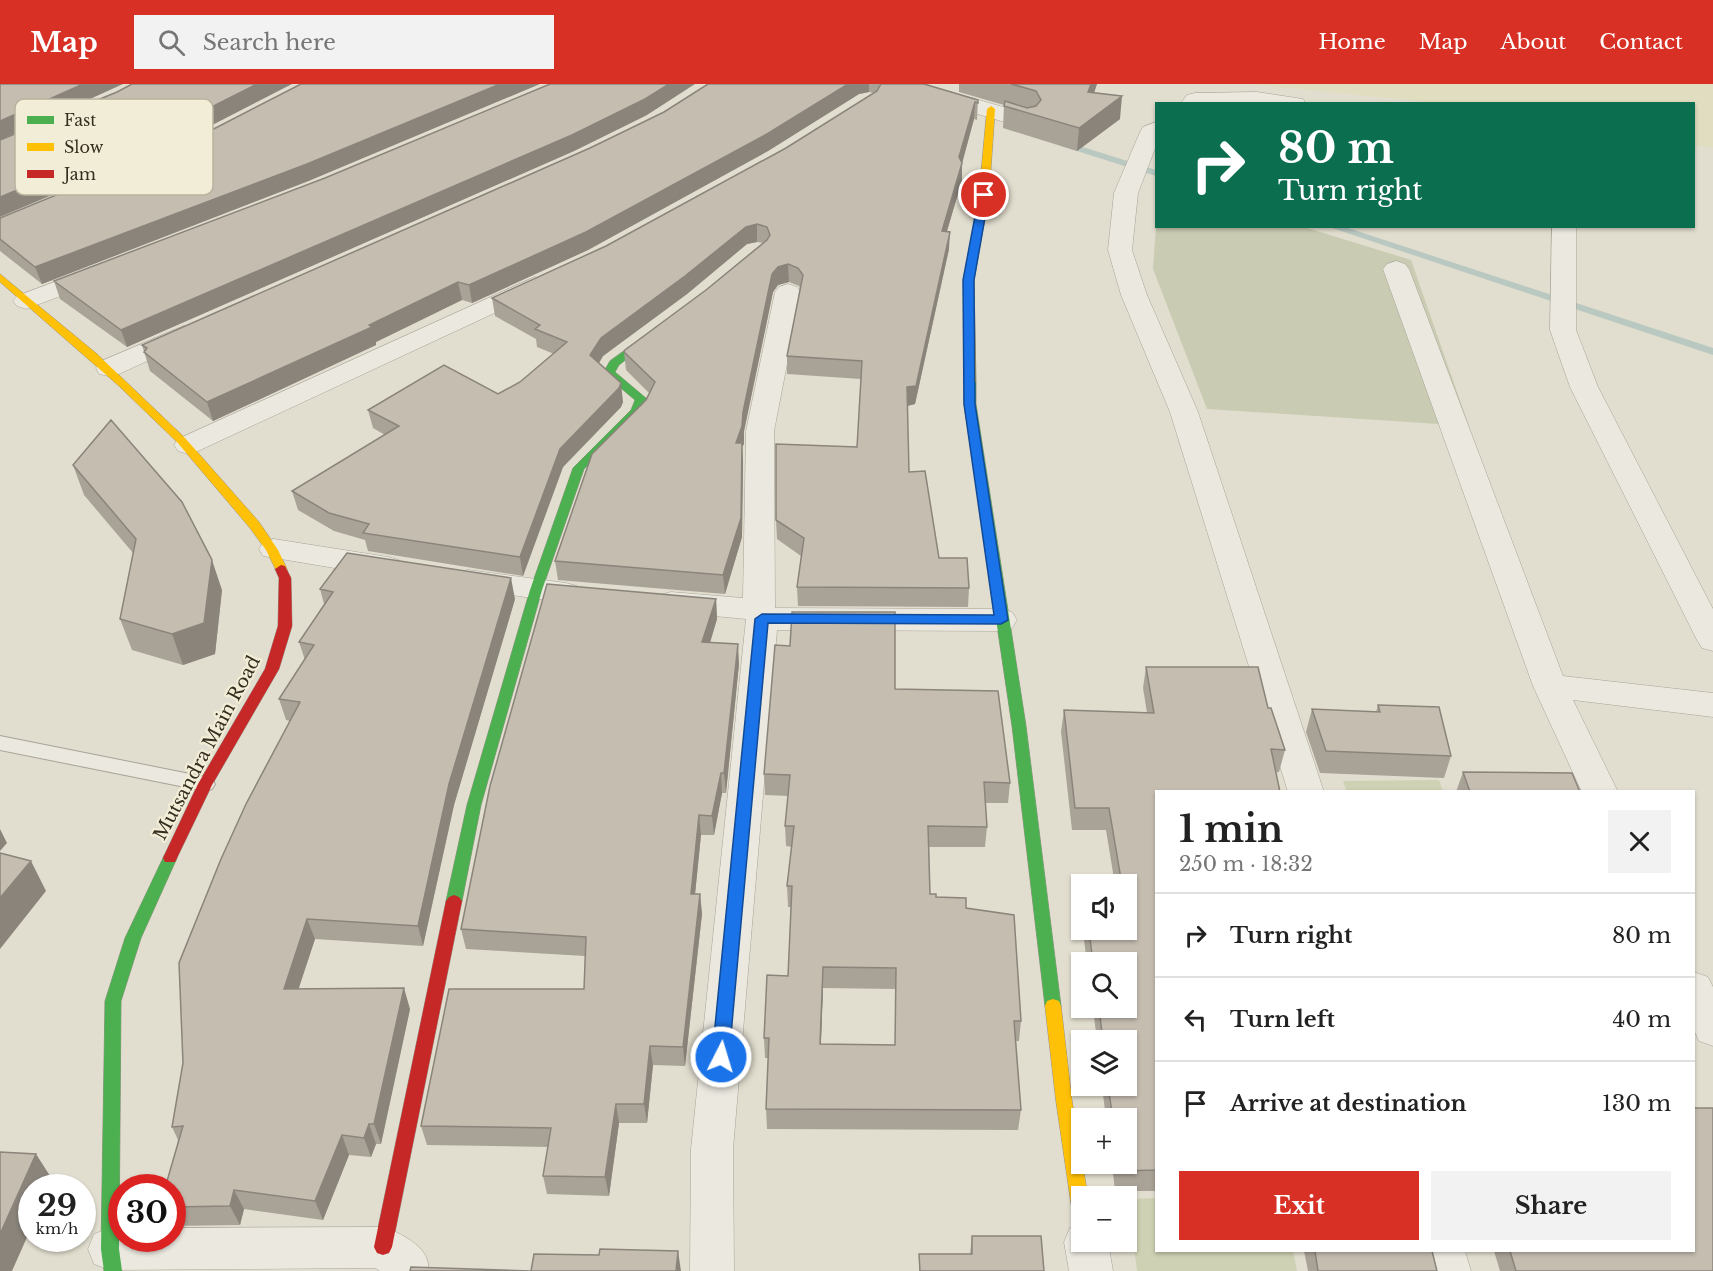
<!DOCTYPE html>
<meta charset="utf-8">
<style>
body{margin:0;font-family:"Libre Baskerville",serif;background:#f2f2f2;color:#222;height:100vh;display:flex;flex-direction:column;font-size:22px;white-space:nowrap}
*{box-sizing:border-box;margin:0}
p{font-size:20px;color:#767676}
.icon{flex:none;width:33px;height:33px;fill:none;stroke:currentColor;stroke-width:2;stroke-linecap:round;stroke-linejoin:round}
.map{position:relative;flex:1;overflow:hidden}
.details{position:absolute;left:1155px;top:706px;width:540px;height:462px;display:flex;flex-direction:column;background:#fff;border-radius:0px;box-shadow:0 2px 4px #0004}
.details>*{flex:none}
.hud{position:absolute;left:1155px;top:18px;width:540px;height:126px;border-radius:0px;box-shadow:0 2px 4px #0004;background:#0b6e4f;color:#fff;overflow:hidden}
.buttons{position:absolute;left:1071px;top:790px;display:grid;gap:12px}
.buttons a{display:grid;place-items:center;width:66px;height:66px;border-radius:0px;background:#fff;box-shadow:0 2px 4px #0004;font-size:30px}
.speed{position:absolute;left:18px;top:1090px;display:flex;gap:12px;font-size:30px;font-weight:700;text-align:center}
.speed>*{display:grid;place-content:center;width:78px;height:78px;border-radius:50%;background:#fff;box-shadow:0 2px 4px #0004;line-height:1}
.speed small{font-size:15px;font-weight:400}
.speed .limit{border:9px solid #d22;background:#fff;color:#111}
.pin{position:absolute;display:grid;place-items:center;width:51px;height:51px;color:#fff;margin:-26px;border:3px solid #fff;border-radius:50%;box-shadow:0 2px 6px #0007}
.me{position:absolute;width:66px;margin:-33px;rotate:5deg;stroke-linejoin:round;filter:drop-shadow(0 0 4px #0008)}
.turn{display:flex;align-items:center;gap:21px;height:126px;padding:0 24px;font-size:27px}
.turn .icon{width:78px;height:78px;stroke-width:2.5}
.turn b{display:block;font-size:42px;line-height:51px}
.round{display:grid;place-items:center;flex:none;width:63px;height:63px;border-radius:0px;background:#f2f2f2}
.summary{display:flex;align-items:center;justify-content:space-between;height:102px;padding:0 24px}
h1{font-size:36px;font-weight:700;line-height:45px}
.primary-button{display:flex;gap:12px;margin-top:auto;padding:12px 24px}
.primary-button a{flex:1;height:69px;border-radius:0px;background:#d93025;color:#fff;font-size:24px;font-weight:700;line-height:69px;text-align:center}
.primary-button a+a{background:#f2f2f2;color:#222}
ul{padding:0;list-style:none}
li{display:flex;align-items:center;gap:18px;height:84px;padding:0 24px;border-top:2px solid #e0e0e0}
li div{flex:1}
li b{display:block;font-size:22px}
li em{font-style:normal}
header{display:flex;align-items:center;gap:36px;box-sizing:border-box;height:84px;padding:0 30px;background:#d93025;color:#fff}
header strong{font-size:28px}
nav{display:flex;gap:33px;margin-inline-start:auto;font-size:21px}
.search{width:420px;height:54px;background:#f2f2f2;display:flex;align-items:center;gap:15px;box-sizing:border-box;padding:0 21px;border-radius:0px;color:#767676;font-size:22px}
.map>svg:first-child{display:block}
.farmland{fill:#e0ddc1}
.green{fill:#ced1b3}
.cemetery{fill:#c9ccb2}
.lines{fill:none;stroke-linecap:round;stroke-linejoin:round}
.stream{fill:#b9c8c0;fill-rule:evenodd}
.lane-casing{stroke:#a8a397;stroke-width:2}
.street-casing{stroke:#a8a397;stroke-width:1}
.fast-casing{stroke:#979288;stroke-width:1}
.slow-casing{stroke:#979288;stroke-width:1}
.jam-casing{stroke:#979288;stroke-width:1}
.lane{fill:#eae8df;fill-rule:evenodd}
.street{fill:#eae8df;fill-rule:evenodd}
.fast{fill:#4caf50;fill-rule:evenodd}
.slow{fill:#ffc107;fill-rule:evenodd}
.jam{fill:#c62828;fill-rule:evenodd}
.wall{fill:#a9a397;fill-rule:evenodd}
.shaded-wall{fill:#8a847b}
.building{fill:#c5bdb0;stroke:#8a847b;stroke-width:1.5;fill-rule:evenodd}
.route{fill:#1a73e8;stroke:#114b97;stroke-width:1.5}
.labels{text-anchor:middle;stroke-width:4.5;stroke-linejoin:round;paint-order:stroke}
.street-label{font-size:18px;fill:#352d20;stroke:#f2edd6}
.key{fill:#f2edd6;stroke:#b9b39f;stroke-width:1.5}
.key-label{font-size:16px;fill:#352d20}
</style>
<header>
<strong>Map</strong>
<div class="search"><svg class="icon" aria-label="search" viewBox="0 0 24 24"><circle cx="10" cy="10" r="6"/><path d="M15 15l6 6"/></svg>Search here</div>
<nav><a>Home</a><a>Map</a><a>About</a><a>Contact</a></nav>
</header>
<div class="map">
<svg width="1713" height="1187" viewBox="0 0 1713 1187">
<rect width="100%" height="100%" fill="#e2decf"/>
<path class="farmland" d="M1252,0H1713V64L1694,61V20H1444Z"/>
<path class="green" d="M1439,696L1443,708H1347L1343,697Z
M1156,1114V1167H1293L1297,1187H1137L1128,1115Z"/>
<path class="cemetery" d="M1156,142L1304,143L1411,176L1469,342L1207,325L1153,185Z"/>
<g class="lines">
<path class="stream" d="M1061,58H1067L1156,86V92L1061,62Z
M1326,142H1342L1713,264V271Z"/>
<defs>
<path id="lane" d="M0,652L205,693L212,695L215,700L212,705L205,707L0,666Z"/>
<path id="street" d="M890,0H924L1034,32L1037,37L1034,42L1026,44L1018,42L893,5Z
M1257,8L1303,15L1306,20H1180L1187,11L1195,9Z
M1156,38V62L1138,109L1132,166L1147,211L1198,328L1324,708H1288L1170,328L1121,211L1108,166L1114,109L1140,48L1143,43Z
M1552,142H1576V246L1598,303L1713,525V567L1702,564L1697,556L1570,303L1550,246Z
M1396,177L1405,180L1409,185L1563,592L1713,609V633L1573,616L1618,708H1582L1533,602L1383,185L1387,180Z
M97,182L106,185L110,190L106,195L26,225L17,222L13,217L17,212Z
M535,193L544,196L548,201L544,206L198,367L188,370L178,367L174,361L178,355Z
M788,200L797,203L801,208L774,347L775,524L1001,525L1012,528L1017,536L1012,544L1001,547L777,546L733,1065L734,1187H690L691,1065L746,535L671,528L660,525L655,518L660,511L671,508L743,514L746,347L775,208L779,203Z
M184,242L193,244L197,250L193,256L119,290L109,292L99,290L96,284L99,278Z
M274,455L388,473L399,476L403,483L399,490L388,493L263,472L259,465L263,458Z
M468,486L566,499L577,502L582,509L577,516L566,519L457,503L452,496L457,489Z
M1694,888L1708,893L1713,903V962L1699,957L1694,946Z
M1082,1139V1158H1108L1113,1187H1069L1064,1158L1070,1144Z
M383,1143C401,1149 432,1164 428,1187H380L375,1184L110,1186L94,1180L88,1165L94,1150L110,1144H122V1155H172V1144Z
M1421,1167H1465L1471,1187H1427Z"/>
<path id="fast" d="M660,241L665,244L664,246L619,281L615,288L647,315L640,329L584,385L542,506L481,721L462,817L459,821L454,823L449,821L446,817L467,721L530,506L573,384L631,326L635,316L603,289L610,277Z
M970,295L976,298V320L1026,642L1061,922L1059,927L1053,929L1047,927L1045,922L1012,642L964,320V298Z
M170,768L175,770L177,774L141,854L121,917L119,1165L122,1187H104L101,1165L105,917L125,854L163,774L165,770Z"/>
<path id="slow" d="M991,22L995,25L989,111L974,196L976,298L970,301L964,298V196L979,111L987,25Z
M0,190L97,270L185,354L259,438L278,466L287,485L285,488H277L266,466L250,444L177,358L119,302L0,198Z
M1053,915L1059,917L1061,922L1072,1017L1088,1113H1082V1141L1076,1139L1073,1133L1056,1017L1045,922L1047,917Z"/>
<path id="jam" d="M281,481L285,482L291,494L292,542L279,585L212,701L175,778H165L163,774L198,700L265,585L278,542L279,494L275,485Z
M454,811L459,813L462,817L392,1163L389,1169L383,1171L377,1169L374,1163L446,817L449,813Z"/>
</defs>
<use href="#lane" class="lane-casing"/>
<use href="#street" class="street-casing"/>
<use href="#fast" class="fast-casing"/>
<use href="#slow" class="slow-casing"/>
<use href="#jam" class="jam-casing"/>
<use href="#lane" class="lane"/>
<use href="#street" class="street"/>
<use href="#fast" class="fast"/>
<use href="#slow" class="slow"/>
<use href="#jam" class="jam"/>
</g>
<path class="wall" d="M708,0H924L978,16L977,36L974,35L962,78V96L947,147L949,165L915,320L907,322L909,388L939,474L969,504L968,523L798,522L797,503L801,472L777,455L776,436L857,363L861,295L787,290V272L800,204L799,202L789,198L778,201L773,208L744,347V360L742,363L743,378L742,453L725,510L558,496L555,477L649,309L626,286L624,268L706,206L763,159L757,158L747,160L687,210L603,272L599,279L623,318L621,323L563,383L523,492L368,467L365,456L334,447L298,426L292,407L385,351L373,344L368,326L498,310L520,298L554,270L537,263L536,255L495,232L492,214L606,162L786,64L874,9L869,8L859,10L768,67L588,166L472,219L462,216L376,258V261L213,337L150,287L142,261L590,64L664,28Z
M959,0H1097L1094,9L1120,35L1077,67L1003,44L1004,21L959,8Z
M647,31L574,67L127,263L60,215L54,197L325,94Z
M311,96L42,200L0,167V134Z
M73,381L222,506L215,570L183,581L132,566L120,535L133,469L84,411Z
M320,505L515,515L454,721L423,862L315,855L298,905L410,925L381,1060H376L371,1073L349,1071L323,1136L244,1125L240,1141L172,1142V1104L178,1056L172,1043L290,637L286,636L279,615L305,576L299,558L324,520Z
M716,515L717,535L710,559L739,580L726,709H722L714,751H701L695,810H700L702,830L685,982L653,981L647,1039H619L609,1112L547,1110L543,1092L548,1063L427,1061L421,1042L584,905L585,872L466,865L461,845Z
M1146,583L1268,624L1285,666L1279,688L1156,708V1107H1115L1112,1080H1126V1035H1106L1102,1002H1126V957H1097L1093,924H1126V879H1087L1084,856L1086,846H1126V801H1115L1106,746H1072L1061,648L1064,626L1147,629L1143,604Z
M895,605L1010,699L1008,719H985L987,743L985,763H929L930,810L966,824L1021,937L1019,957H1016L1021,1026L1018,1046L767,1045L766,1025L768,974H765L764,954L788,892L791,823H788L787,802L792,763L786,762L785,742L788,712L765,711L764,690ZM823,904L895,905V961L821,960Z
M1378,621L1451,672L1444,694L1320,689L1306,648L1312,625L1376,628Z
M1463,688L1580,708H1456Z
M972,1152L1044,1187H919V1170H970Z
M1304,1167H1432L1437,1187H1308Z
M1494,1167H1694L1713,1187H1500Z"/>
<path class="shaded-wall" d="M83,0H123L0,56V37Z
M257,0H292L189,53L0,133V113Z
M500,0H540L311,96L42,200L35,183Z
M669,0H695L647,31L574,67L127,263L121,246Z
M848,0H869V8L859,10L768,67L588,166L472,219L469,201Z
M1091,0H1097L1086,31L1088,8Z
M1122,12L1120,35L1077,67L1079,44Z
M975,18L974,35L959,91V73Z
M962,79V96L942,164V147Z
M757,140V158L747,160L687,210L603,272L593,289L590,271L601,254L746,143Z
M950,148L949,165L915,320L907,322V303Z
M788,180L789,198L778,201L773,208L744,347V360L742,363L743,378L742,453L725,510L723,491L736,359L772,190L778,183Z
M458,198L462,216L376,258V261L213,337L207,318Z
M621,299L623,318L621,323L563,383L523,492L520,473L560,365Z
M212,476L222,506L215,570L183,581L172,550Z
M511,494L515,515L454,721L423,862L418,842L449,700Z
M716,515L717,535L704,578L702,558Z
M738,560L739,580L726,709L724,689Z
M721,689L722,709L714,751L712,732Z
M699,731L701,751L693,830L691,810Z
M0,745L7,759L0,767Z
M31,777L46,807L0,865V814Z
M700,810L702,830L685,982L683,963Z
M307,835L315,855L292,925L284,905Z
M823,883V904L820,980V960Z
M404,904L410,925L381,1060L374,1040Z
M650,962L653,981L647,1039L644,1020Z
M616,1020L619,1039L609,1112L605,1093Z
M369,1040L376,1060L371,1073L364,1054Z
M342,1051L349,1071L323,1136L315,1117Z
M36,1070L52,1095L48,1104H32V1142L12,1187H0V1150Z
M234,1106L244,1125L240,1141L230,1122Z
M678,1167L681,1187H676Z"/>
<path class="building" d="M0,0H83L0,37Z
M132,0H257L184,37L0,113V56L117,8Z
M301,0H500L307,80L35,183L0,155V134L202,51Z
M550,0H669L645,15L572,51L121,246L54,197L325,94Z
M708,0H848L767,50L586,148L469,201L458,198L369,241L372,243L207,318L144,268L147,264L142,261L590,64L664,28Z
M881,0H924L978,16V19L975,18L959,73L962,79L942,147L950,148L916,302L907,303L909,388L925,387L939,474H967L969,504L797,503L804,454L776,436V360L857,363L862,277L787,272L803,191L798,184L788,180L778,183L772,190L743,328L742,342L736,359H742L741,434L723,491L555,477L592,370L646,316L655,298L624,268L625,266L706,206L767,156L770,151L767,143L757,140L746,143L685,192L601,254L590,271L621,299L619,304L560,365L520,473L363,449L369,440L329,429L292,407L399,342L368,326L444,281L498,310L520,298L567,258L535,245L540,241L492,214L606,162L786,64L877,7Z
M1011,0H1091L1088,8L1122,12L1079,44L1004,22L1005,17L1027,24L1036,22L1041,16L1036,7Z
M111,336L182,418L212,476L204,539L172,550L120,535L136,455L73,381Z
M347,469L511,494L449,700L418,842L307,835L284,905L404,904L374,1040H369L364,1054L342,1051L315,1117L234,1106L230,1122L172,1123V1104H165L183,1042L172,1043L183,979L179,879L221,775L246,720L300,618L279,615L314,561L299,558L333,508L320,505Z
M547,500L716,515L702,558L738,560L724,689H721L712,732L699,731L691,810H700L683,963L650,962L644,1020H616L605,1093L543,1092L551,1044L421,1042L449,905H584L586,853L461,845L490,702Z
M792,528H895V605L998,607L1010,699L984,698L987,743L928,742L930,810H936V813L966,814V824L1014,831L1021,937H1014L1021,1026L766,1025L769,954H764L767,891L788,892L792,802H787L794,742H785L790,691L764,690L775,561L790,562ZM823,883L896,884L895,961L820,960Z
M1146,583H1258L1268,624H1271L1285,666L1271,665L1280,708H1156V1086L1119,1087L1118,1080H1126V1035H1113L1108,1002H1126V957H1103L1099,924H1126V879H1093L1089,846H1126V801H1122L1109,724H1075L1064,626L1154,629Z
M1378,621L1439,623L1451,672L1326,667L1312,625L1380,628Z
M1463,688L1572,689L1580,708H1470Z
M0,769L31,777L0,814Z
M1694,1024H1713V1187H1516L1510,1167H1694Z
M0,1068L36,1070L0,1150Z
M972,1152H1041L1044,1187H920L919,1170H972Z
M600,1165L678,1167L676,1187H410L411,1183L531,1187L534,1170L599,1171Z
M1315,1167H1432L1437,1187H1318Z"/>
<path class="route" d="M984,108L989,111L974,196L975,320L1008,536L1001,540L768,539L729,973L727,978L721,980L715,978L712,973L755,535L762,530L994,531L964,320L963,196L979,111Z"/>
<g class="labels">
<g class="street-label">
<text transform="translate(207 664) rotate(-62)" y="6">Mutsandra Main Road</text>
</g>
</g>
<rect x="15" y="15" width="198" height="96" rx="9" class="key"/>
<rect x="27" y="32" width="27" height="8" fill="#4caf50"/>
<rect x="27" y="59" width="27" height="8" fill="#ffc107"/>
<rect x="27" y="86" width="27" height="8" fill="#c62828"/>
<g class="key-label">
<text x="64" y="42">Fast</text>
<text x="64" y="69">Slow</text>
<text x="64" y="96">Jam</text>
</g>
</svg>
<div class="buttons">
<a><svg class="icon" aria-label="sound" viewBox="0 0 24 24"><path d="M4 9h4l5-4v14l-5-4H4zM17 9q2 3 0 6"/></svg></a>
<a><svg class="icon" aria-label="search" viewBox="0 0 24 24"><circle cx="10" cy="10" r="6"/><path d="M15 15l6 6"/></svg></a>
<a><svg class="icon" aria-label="layers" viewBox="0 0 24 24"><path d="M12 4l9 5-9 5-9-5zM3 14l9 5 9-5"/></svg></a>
<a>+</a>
<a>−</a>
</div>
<div class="speed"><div>29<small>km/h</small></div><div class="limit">30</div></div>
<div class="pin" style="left:984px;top:111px;background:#d93025"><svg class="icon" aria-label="arrive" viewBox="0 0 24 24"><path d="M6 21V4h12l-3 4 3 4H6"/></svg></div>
<svg class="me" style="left:721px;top:973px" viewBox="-20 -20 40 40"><circle r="17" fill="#1a73e8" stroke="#fff" stroke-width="3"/><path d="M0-11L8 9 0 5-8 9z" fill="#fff"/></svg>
<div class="hud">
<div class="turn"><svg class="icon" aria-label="right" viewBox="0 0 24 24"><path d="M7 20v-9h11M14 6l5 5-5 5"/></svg><div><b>80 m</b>Turn right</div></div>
</div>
<section class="details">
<div class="summary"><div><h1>1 min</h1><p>250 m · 18:32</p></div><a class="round"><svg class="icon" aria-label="close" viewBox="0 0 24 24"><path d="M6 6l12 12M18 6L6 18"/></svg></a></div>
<ul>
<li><svg class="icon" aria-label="right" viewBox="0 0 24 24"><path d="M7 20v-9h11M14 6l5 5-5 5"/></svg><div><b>Turn right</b></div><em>80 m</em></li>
<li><svg class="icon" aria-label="left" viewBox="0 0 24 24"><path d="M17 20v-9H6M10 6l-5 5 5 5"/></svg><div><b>Turn left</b></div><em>40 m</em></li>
<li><svg class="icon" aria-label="arrive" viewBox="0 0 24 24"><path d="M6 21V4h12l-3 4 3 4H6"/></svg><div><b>Arrive at destination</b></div><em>130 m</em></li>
</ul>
<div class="primary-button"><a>Exit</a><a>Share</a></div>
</section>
</div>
